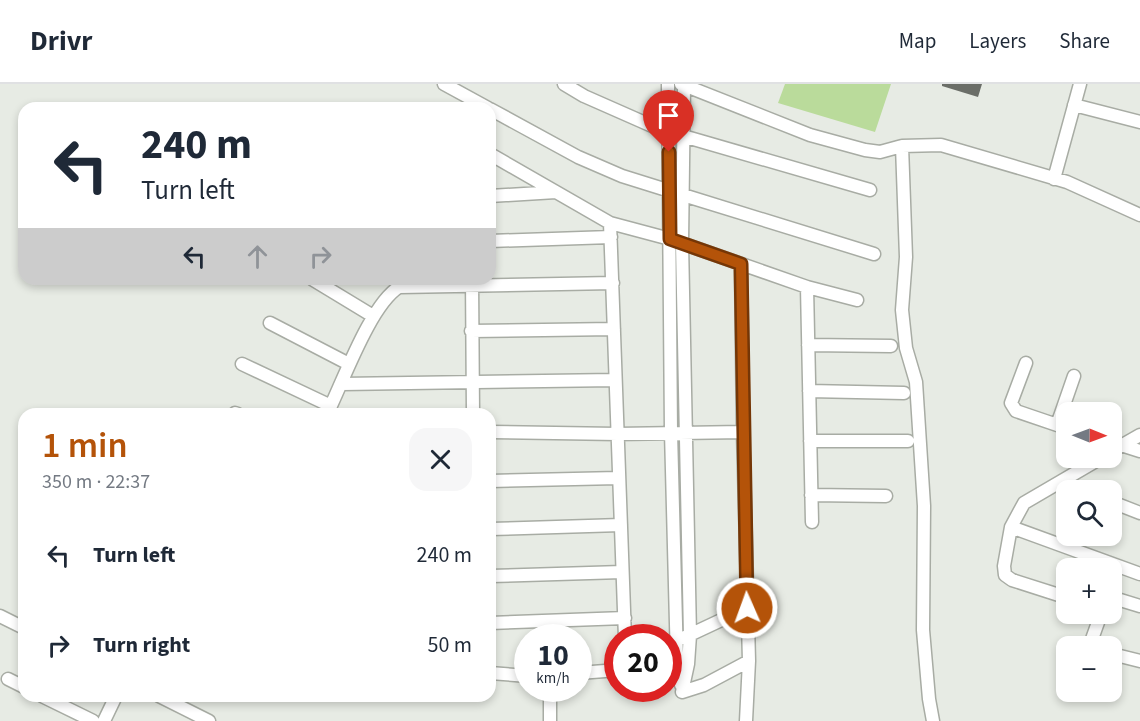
<!DOCTYPE html>
<meta charset="utf-8">
<style>
body{margin:0;font-family:"Source Sans 3",sans-serif;background:#f6f6f7;color:#1f2937;height:100vh;display:flex;flex-direction:column;font-size:22px;white-space:nowrap}
*{box-sizing:border-box;margin:0}
p{font-size:20px;color:#747a83}
.icon{flex:none;width:33px;height:33px;fill:none;stroke:currentColor;stroke-width:2;stroke-linecap:round;stroke-linejoin:round}
.map{position:relative;flex:1;overflow:hidden}
.sheet{position:absolute;left:18px;top:324px;width:478px;height:294px;display:flex;flex-direction:column;background:#fff;border-radius:18px;box-shadow:0 3px 9px #0003}
.sheet>*{flex:none}
.banner{position:absolute;left:18px;top:18px;width:478px;height:183px;border-radius:18px;box-shadow:0 3px 9px #0003;background:#fff;color:#1f2937;overflow:hidden}
.needle{width:39px;rotate:91deg}
.controls{position:absolute;left:1056px;top:318px;display:grid;gap:12px}
.controls a{display:grid;place-items:center;width:66px;height:66px;border-radius:12px;background:#fff;box-shadow:0 3px 9px #0003;font-size:30px}
.speed{position:absolute;left:514px;top:540px;display:flex;gap:12px;font-size:30px;font-weight:700;text-align:center}
.speed>*{display:grid;place-content:center;width:78px;height:78px;border-radius:50%;background:#fff;box-shadow:0 3px 9px #0003;line-height:1}
.speed small{font-size:15px;font-weight:400}
.speed .limit{border:9px solid #d22;background:#fff;color:#111}
.pin{position:absolute;display:grid;place-items:center;width:51px;height:51px;color:#fff;margin:-62px -26px;border-radius:50% 50% 50% 0;rotate:-45deg;box-shadow:0 0 6px #0007}
.pin .icon{rotate:45deg}
.me{position:absolute;width:66px;margin:-33px;rotate:358deg;stroke-linejoin:round;filter:drop-shadow(0 0 4px #0008)}
.turn{display:flex;align-items:center;gap:21px;height:126px;padding:0 24px;font-size:27px}
.turn .icon{width:78px;height:78px;stroke-width:2.5}
.turn b{display:block;font-size:42px;line-height:51px}
.lanes{display:flex;align-items:center;height:57px;padding:0 24px;background:#0003;justify-content:center;gap:30px;direction:ltr}
.lanes .off{opacity:.35}
.round{display:grid;place-items:center;flex:none;width:63px;height:63px;border-radius:18px;background:#f6f6f7}
.summary{display:flex;align-items:center;justify-content:space-between;height:102px;padding:0 24px}
h1{font-size:36px;font-weight:600;line-height:45px;color:#b45309}
ul{padding:0;list-style:none}
li{display:flex;align-items:center;gap:18px;height:90px;padding:0 24px}
li div{flex:1}
li b{display:block;font-size:22px}
li em{font-style:normal}
header{display:flex;align-items:center;gap:36px;box-sizing:border-box;height:84px;padding:0 30px;background:#fff;border-bottom:2px solid #e0e1e3}
header strong{font-size:28px}
nav{display:flex;gap:33px;margin-inline-start:auto;font-size:21px}
.map>svg:first-child{display:block}
.green{fill:#badb9b}
.building{fill:#6b6e68}
.lines{fill:none;stroke-linecap:round;stroke-linejoin:round}
.minor-casing{stroke:#a8aca4;stroke-width:15}
.minor{stroke:#fff;stroke-width:12}
.route-casing{stroke:#753606;stroke-width:15}
.route{stroke:#b45309;stroke-width:10}
</style>
<header>
<strong>Drivr</strong>
<nav><a>Map</a><a>Layers</a><a>Share</a></nav>
</header>
<div class="map">
<svg width="1140" height="637" viewBox="0 0 1140 637">
<rect width="100%" height="100%" fill="#e7ebe4"/>
<path class="green" d="M785,0H891L875,48L778,19Z"/>
<path class="building" d="M942,0H982L978,13L942,2Z"/>
<g class="lines">
<defs>
<path id="minor" d="M444,0L488,24
M564,0L584,12L668,49
M668,0L671,348L677,578L681,601
M681,0L810,51L865,66L880,68L902,62L941,61L1067,98L1140,131
M684,1L682,159L690,551L688,580L682,608L704,601L749,577
M1074,21L1140,38
M490,25L578,73L622,92L670,107
M683,52L870,106
M902,62L906,173L902,226L906,264L916,298L924,422L923,546L929,615L933,637
M490,70L610,139L625,554
M1054,95L1080,0
M683,111L874,170
M490,112L556,108
M610,139L670,155L807,203L812,438
M490,157L611,153
M741,180L743,348L749,577L746,637
M312,195L373,232
M472,195L473,330
M807,203L857,216
M270,239L349,280
M471,247L614,245
M808,261L891,262
M1026,279L1011,319L1016,327L1066,344
M242,280L331,322
M342,300L615,296
M809,307L904,309
M235,329L238,330
M327,330C343,298 370,221 399,203L613,199
M1057,341L1074,292
M490,348L617,350L743,348
M810,357H908
M1118,360L1140,367
M1112,367L1140,351
M490,397L618,394
M1062,398L1083,406
M811,411L886,412
M1112,418L1140,429
M1011,443L1140,490
M490,445L621,441
M490,492L622,488
M1062,512L1012,496L1005,491L1004,482L1011,443L1024,419L1101,374
M1112,515H1117L1140,522
M0,532L24,544
M490,539L625,534
M683,554L747,524
M1093,562L1092,555L1101,530
M1112,570L1140,577
M490,589L528,592
M579,589L618,586
M8,595L24,603
M42,612L93,637
M159,612L209,637
M104,637L116,612
M550,637V604"/>
</defs>
<use href="#minor" class="minor-casing"/>
<use href="#minor" class="minor"/>
</g>
<g class="lines">
<defs>
<path id="route" d="M669,68L670,155L741,180L747,524"/>
</defs>
<use href="#route" class="route-casing"/>
<use href="#route" class="route"/>
</g>
</svg>
<div class="controls">
<a><svg class="needle" viewBox="-14 -14 28 28"><path d="M0-13l5 13h-10z" fill="#e53935"/><path d="M0 13l5-13h-10z" fill="#747a83"/></svg></a>
<a><svg class="icon" aria-label="search" viewBox="0 0 24 24"><circle cx="10" cy="10" r="6"/><path d="M15 15l6 6"/></svg></a>
<a>+</a>
<a>−</a>
</div>
<div class="speed"><div>10<small>km/h</small></div><div class="limit">20</div></div>
<div class="pin" style="left:669px;top:68px;background:#d93025"><svg class="icon" aria-label="arrive" viewBox="0 0 24 24"><path d="M6 21V4h12l-3 4 3 4H6"/></svg></div>
<svg class="me" style="left:747px;top:524px" viewBox="-20 -20 40 40"><circle r="17" fill="#b45309" stroke="#fff" stroke-width="3"/><path d="M0-11L8 9 0 5-8 9z" fill="#fff"/></svg>
<div class="banner">
<div class="turn"><svg class="icon" aria-label="left" viewBox="0 0 24 24"><path d="M17 20v-9H6M10 6l-5 5 5 5"/></svg><div><b>240 m</b>Turn left</div></div>
<div class="lanes"><svg class="icon" aria-label="left" viewBox="0 0 24 24"><path d="M17 20v-9H6M10 6l-5 5 5 5"/></svg><svg class="icon off" aria-label="ahead" viewBox="0 0 24 24"><path d="M12 20V5M6 11l6-6 6 6"/></svg><svg class="icon off" aria-label="right" viewBox="0 0 24 24"><path d="M7 20v-9h11M14 6l5 5-5 5"/></svg></div>
</div>
<section class="sheet">
<div class="summary"><div><h1>1 min</h1><p>350 m · 22:37</p></div><a class="round"><svg class="icon" aria-label="close" viewBox="0 0 24 24"><path d="M6 6l12 12M18 6L6 18"/></svg></a></div>
<ul>
<li><svg class="icon" aria-label="left" viewBox="0 0 24 24"><path d="M17 20v-9H6M10 6l-5 5 5 5"/></svg><div><b>Turn left</b></div><em>240 m</em></li>
<li><svg class="icon" aria-label="right" viewBox="0 0 24 24"><path d="M7 20v-9h11M14 6l5 5-5 5"/></svg><div><b>Turn right</b></div><em>50 m</em></li>
</ul>
</section>
</div>
